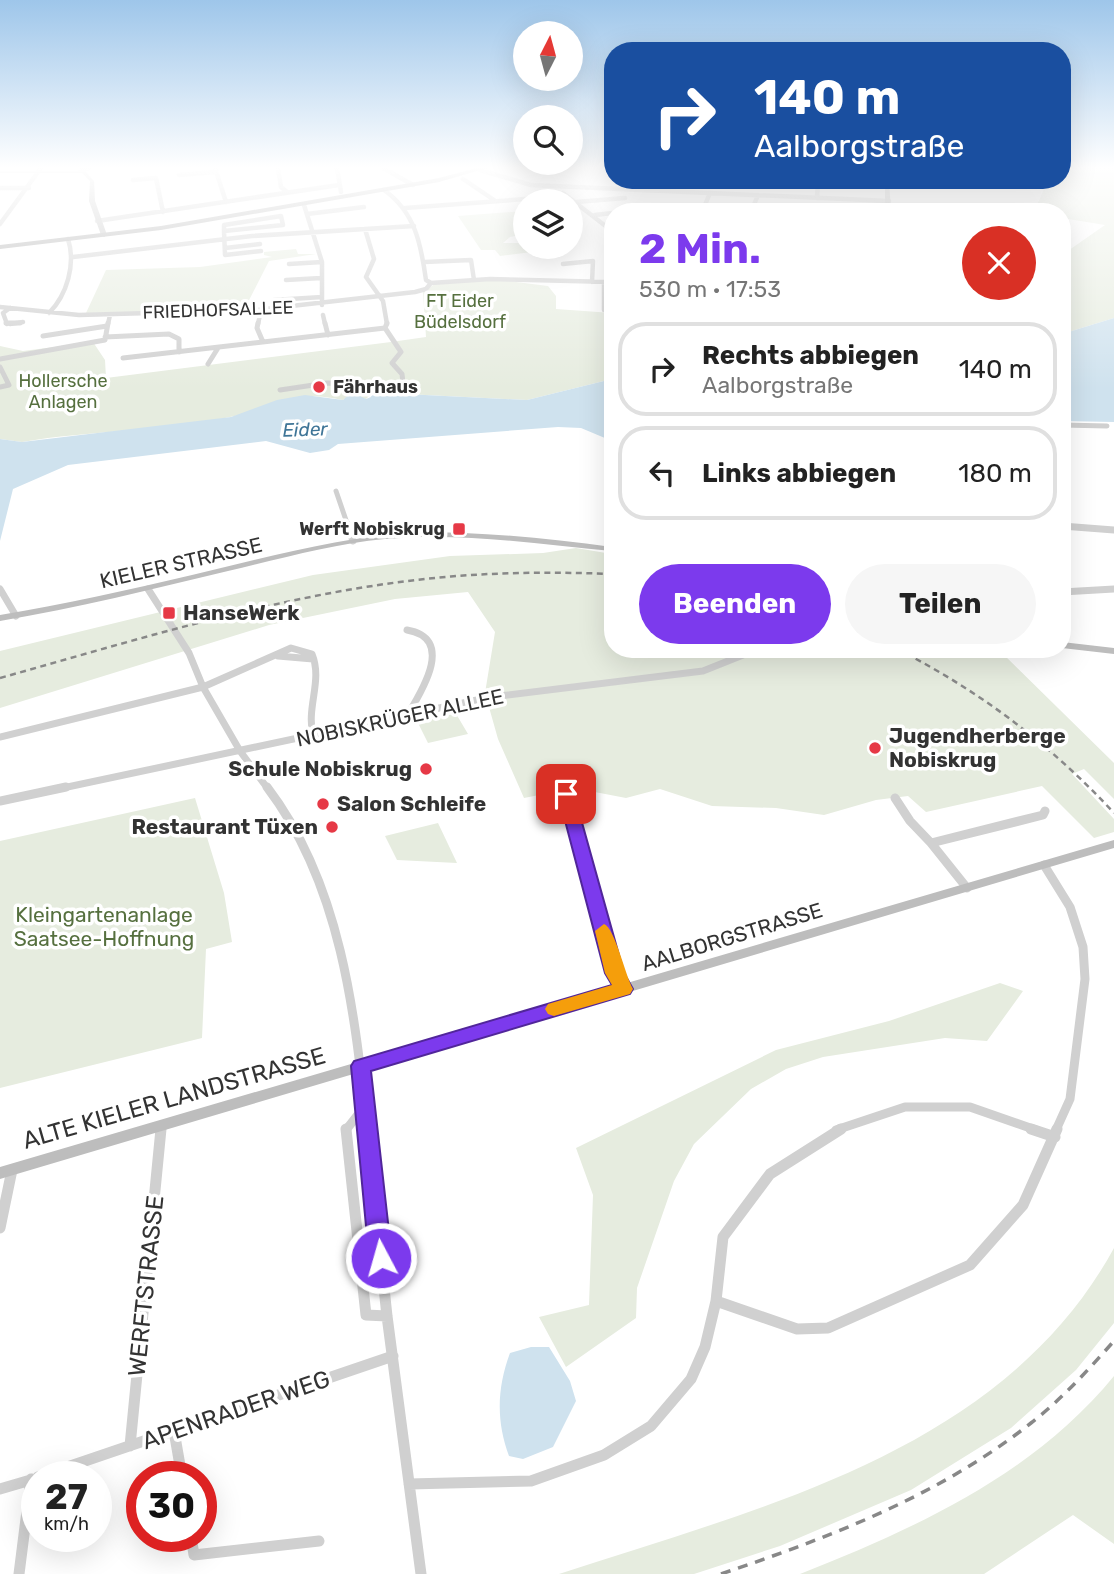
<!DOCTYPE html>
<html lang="de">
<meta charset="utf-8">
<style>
body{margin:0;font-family:Rubik,sans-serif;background:#f6f6f6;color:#222;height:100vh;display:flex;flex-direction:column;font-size:26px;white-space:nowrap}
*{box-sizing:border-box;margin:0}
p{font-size:23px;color:#767676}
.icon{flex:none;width:38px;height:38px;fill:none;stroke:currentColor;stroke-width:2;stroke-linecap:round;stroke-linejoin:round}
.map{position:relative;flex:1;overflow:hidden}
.sheet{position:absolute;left:604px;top:203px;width:467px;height:455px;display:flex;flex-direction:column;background:#fff;border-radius:28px;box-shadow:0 7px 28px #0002}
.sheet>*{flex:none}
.banner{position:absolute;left:604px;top:42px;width:467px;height:147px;border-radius:28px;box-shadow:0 7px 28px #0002;background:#1a4fa0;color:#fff;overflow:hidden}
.needle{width:46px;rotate:6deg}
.buttons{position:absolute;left:513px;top:21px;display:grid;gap:14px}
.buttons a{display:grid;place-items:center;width:70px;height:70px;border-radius:50%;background:#fff;box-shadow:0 7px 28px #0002;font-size:35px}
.speed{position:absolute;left:21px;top:1461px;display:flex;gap:14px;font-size:35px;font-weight:700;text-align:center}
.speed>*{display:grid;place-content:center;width:91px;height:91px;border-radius:50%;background:#fff;box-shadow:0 7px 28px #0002;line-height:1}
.speed small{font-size:18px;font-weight:400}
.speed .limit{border:10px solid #d22;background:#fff;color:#111}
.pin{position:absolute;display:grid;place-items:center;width:60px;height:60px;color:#fff;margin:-30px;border-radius:14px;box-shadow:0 4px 10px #0006}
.me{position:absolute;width:77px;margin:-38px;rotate:354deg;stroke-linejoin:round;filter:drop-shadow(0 0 5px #0008)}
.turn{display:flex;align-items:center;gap:24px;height:147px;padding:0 35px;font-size:32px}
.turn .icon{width:91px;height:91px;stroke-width:2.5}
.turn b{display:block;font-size:49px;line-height:60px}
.round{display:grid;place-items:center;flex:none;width:74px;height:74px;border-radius:37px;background:#f6f6f6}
.summary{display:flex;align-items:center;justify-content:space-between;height:119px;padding:0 35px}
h1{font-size:42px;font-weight:700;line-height:52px;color:#7c3aed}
.action{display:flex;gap:14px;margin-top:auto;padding:14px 35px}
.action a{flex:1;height:80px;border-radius:42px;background:#7c3aed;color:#fff;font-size:28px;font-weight:700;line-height:80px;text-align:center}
.action a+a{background:#f6f6f6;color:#222}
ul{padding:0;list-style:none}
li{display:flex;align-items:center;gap:21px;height:94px;margin:0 14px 10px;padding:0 21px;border:4px solid #e0e0e0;border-radius:28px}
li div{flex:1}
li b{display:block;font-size:26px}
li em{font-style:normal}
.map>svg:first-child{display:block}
.green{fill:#e6ecdf}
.water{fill:#cfe2ee}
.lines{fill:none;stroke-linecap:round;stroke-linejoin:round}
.street-far4{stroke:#d0d0d0;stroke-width:4.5}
.street-far3{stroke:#d0d0d0;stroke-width:5}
.street-far2{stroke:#d0d0d0;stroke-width:7}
.street-far1{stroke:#d0d0d0;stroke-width:9}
.street{stroke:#d0d0d0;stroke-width:11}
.secondary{fill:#bdbdbd;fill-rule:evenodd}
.primary{fill:#ababab;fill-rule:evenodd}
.rail-far1{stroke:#888;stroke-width:2.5;stroke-dasharray:6 4.5;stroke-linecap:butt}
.rail{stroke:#888;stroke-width:3.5;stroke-dasharray:10 8;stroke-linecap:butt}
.route{fill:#7c3aed;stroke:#51269a;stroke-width:2}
.slow{fill:#f59e0b}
.poi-dot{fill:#e63946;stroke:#fff;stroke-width:2.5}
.labels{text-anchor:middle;stroke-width:7;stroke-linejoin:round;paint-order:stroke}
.far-park-label{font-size:18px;fill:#56703f;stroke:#fff}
.far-street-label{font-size:18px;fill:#333;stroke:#fff}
.far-poi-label{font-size:18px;font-weight:bold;fill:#333;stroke:#fff;text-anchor:start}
.far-water-label{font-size:19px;font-style:italic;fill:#3f7597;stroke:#fff}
.street-label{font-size:21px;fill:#333;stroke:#fff}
.poi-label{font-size:21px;font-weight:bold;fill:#333;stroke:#fff;text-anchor:start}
.park-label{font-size:21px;fill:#56703f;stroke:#fff}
.near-street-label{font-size:24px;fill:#333;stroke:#fff}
</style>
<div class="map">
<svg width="1114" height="1574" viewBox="0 0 1114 1574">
<rect width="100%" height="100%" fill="#fff"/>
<path class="green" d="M1062,168H1114V318L1062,334V255L1105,225L1062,218V212H1034L1048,180H1062Z
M525,211V234L510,237L503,243H525L524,248L572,247L500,256L495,250H481L458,216Z
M296,249L298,254H316L269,261L244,310L86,313L106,270L200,267L272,257L264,255V252Z
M499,280L548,286L556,296V309L612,313V379L527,400L386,393L371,394L366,399L350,395L343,400C289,388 278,407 230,417C162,432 91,430 22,442L0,439V346L23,351L93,342L105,360L106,378L391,342L426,337L423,292L435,284Z
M576,548L612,554V649H998L1114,763V799L1084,769L1072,774L1114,819V832L1094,838L1042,786L926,812L908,796L876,800L824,815L776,808L712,806L660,789L626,798L574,788L524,798L498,739L485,693L495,632L468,592L395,599L269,625L0,708V651L313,575L450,556L543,553Z
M455,712L468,734L428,743L417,721Z
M195,798L224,893L232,942L206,949L202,1038L0,1088V841Z
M438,823L457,863L397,860L385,836Z
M1000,983L1023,991L987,1041L945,1038L823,1057L786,1069L751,1089L694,1144L674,1181L637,1288L636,1318L566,1367L539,1317L589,1305L593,1195L576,1148L776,1050L889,1021Z
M1114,1248V1323L1076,1370L1011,1428L911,1490L780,1546L694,1574H559C762,1507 1003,1451 1114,1248Z
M1114,1376V1544L1073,1515L984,1574H800C916,1528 1033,1475 1114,1376Z"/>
<path class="water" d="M1114,318V422L1062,421V334Z
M612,379V441L581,428L558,427L338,444L329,450L310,453L266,441L68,465L13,489L0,541V439L22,442L231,417L277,400L305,395L343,400L352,392L366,399L371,397L370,394L385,393L527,400Z
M531,1347H549L570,1381L576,1401L553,1447L523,1459L509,1456C496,1421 497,1388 510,1353Z"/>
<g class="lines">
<path class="street-far4" d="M215,168L226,202
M278,168L281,187L287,192
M337,168L341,192
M383,168L413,185
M480,170L531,185L889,201
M80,171L89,168
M179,175L215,172
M463,179L494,200
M133,180L156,178L163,212
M1031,180L1046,182L1037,180
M0,188H29
M384,190C415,212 421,244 426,280L431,283
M563,193L612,231
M817,198L818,182
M576,202L625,198
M304,205L322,262V305
M405,208L566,196
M625,212L639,210
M702,212L710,193
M751,212L758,195
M307,214L364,207
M595,215L612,213
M281,216L283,225L224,231V225Z
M97,221L339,185
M0,224L41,168
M365,229L374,259L366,277L383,301L387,324
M224,231L225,255L261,251
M225,248L260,244
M73,257L252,236L414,226
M424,262L471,260L474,280
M289,264L322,262
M563,264L593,261L592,282
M286,280L321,278
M604,282V310
M431,283L490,279L612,282
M274,300L322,297
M0,307L79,315L256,310L415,292L426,289L431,283
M49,313C67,295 76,264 68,239
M323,315L325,324
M7,324L3,313L10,308
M10,324L23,322
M108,324L110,315
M258,324L261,310"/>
<path class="street-far3" d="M6,323H20
M258,323L257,328L263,342
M325,323L328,335
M385,328L387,323
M385,328L401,352L392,363L402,374L403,383
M43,336L107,326
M105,337L169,334L179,339V352
M123,358L385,328
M0,359L105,340L108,323
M208,364L218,348
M0,367L9,385L0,387
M280,390L327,383L413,384
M1062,425L1107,426
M336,491L348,526"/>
<path class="street-far2" d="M347,524L353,541
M1062,526L1114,530
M0,589L16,616
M148,589L189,653L203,687L240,751L268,789
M1062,592L1114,589
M407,630C454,638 424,688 408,714
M278,656L313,659
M0,737L203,687L291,648L312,654C323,681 306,707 313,735
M58,789L491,697L703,671L758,649"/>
<path class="street-far1" d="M267,787C341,884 355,1013 367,1130
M895,798L910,821L931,843
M0,801L66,787
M570,811H551L548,798L566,794L615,973L623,989
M1044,865L1070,907L1083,947L1085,979L1070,1099L1056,1130
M967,888L931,843L1043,815L1045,811
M160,1130L161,1125
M346,1130L364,1107
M836,1130L905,1107H970L1036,1130"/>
<path class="street" d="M346,1129L366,1315L387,1316
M367,1129L387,1316L421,1574
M1031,1129L1055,1137
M0,1228L12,1170
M716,1301L797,1329L828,1328L970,1265L1023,1205L1057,1129
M174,1431L182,1477
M130,1446L161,1129
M38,1477L393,1356
M409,1484L531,1481L604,1455L651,1426L691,1379L705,1347L716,1301L723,1237L770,1174L841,1129
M0,1489L34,1479
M191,1536L194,1555L319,1541
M19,1574L31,1479"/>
<path class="secondary" d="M0,171H85L94,181L95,201L107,235L104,237L101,235L89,201L90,181L82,173H0Z
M885,180H889L891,212H885Z
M417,532C482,532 547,538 612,547V551C537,544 461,532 385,539C332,544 280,559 228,571C153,589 77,608 0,621V615C65,604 129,590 192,575C267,557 340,537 417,532Z
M1062,642L1114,648V654L1062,648Z
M1114,840V848L0,1179V1167Z"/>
<path class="primary" d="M477,168H487L439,182L161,230L0,249V245L161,226L439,178Z"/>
<path class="rail-far1" d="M897,649C980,691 1051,745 1114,813
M0,678C150,636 302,588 457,576C509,572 560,572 612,574"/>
<path class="rail" d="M721,1574C830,1537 939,1496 1031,1423C1062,1399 1088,1370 1114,1341"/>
</g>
<linearGradient id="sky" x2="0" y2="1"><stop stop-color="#9ec6ea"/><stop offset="0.43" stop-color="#fff"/><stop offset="1" stop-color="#fff" stop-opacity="0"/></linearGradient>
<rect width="1114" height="389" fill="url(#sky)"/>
<path class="route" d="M566,789L574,794L624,973L633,989L630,994L371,1071L392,1258L389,1265L381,1268L373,1265L369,1258L351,1066L354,1061L612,985L605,973L558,794Z"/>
<path class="slow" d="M604,924C615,928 625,975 633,989L630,994L554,1016L548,1014L545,1009L548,1004L612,985L605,973L595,931Z"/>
<g class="poi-dot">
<circle cx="319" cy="387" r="7"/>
<rect x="452" y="522" width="14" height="14" rx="3.5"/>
<rect x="162" y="606" width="14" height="14" rx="3.5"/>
<circle cx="875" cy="748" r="7"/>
<circle cx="426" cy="769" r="7"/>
<circle cx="323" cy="804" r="7"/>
<circle cx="332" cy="827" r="7"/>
</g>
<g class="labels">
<g class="far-park-label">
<text x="460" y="307">FT Eider<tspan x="460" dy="21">Büdelsdorf</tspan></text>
<text x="63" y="387">Hollersche<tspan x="63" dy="21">Anlagen</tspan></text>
</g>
<g class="far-street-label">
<text transform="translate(218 310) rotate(-2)" y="6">FRIEDHOFSALLEE</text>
</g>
<g class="far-poi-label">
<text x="333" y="393">Fährhaus</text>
<text x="445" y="535" text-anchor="end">Werft Nobiskrug</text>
</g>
<g class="far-water-label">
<text transform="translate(305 429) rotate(-2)" y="7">Eider</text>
</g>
<g class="street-label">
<text transform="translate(181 563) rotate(-13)" y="7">KIELER STRASSE</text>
<text transform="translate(400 718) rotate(-12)" y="7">NOBISKRÜGER ALLEE</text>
<text transform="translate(732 937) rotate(-17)" y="7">AALBORGSTRASSE</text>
</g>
<g class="poi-label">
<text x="183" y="620">HanseWerk</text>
<text x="889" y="743">Jugendherberge<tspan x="889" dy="24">Nobiskrug</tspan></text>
<text x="412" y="776" text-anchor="end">Schule Nobiskrug</text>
<text x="337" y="811">Salon Schleife</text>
<text x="318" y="834" text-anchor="end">Restaurant Tüxen</text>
</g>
<g class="park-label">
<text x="104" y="922">Kleingartenanlage<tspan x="104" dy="24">Saatsee-Hoffnung</tspan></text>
</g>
<g class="near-street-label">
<text transform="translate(174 1098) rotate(-16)" y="8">ALTE KIELER LANDSTRASSE</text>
<text transform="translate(146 1286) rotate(-84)" y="8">WERFTSTRASSE</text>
<text transform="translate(236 1410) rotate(-19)" y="8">APENRADER WEG</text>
</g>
</g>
</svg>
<div class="buttons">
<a><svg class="needle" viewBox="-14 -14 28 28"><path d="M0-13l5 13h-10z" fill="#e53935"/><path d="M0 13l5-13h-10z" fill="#767676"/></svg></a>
<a><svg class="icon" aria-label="search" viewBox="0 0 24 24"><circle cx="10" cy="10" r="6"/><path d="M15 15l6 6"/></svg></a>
<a><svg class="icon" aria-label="layers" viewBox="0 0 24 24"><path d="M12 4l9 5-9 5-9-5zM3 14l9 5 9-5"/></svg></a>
</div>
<div class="speed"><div>27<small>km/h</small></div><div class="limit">30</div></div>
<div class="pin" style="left:566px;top:794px;background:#d93025"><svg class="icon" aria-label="arrive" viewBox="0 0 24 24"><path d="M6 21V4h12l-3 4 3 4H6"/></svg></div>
<svg class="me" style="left:381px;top:1258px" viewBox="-20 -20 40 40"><circle r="17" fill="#7c3aed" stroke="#fff" stroke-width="3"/><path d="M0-11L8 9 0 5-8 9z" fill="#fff"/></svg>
<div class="banner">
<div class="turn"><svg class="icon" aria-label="right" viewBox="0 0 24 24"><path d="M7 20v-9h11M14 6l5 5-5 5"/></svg><div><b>140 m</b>Aalborgstraße</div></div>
</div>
<section class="sheet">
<div class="summary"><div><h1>2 Min.</h1><p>530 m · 17:53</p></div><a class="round" style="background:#d93025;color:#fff"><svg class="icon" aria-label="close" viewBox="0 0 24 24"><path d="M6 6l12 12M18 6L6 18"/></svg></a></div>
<ul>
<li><svg class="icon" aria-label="right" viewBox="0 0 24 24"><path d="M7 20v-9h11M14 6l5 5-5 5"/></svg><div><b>Rechts abbiegen</b><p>Aalborgstraße</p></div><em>140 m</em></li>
<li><svg class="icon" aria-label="left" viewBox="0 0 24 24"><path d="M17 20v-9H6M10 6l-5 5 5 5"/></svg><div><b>Links abbiegen</b></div><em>180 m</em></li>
</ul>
<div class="action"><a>Beenden</a><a>Teilen</a></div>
</section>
</div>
